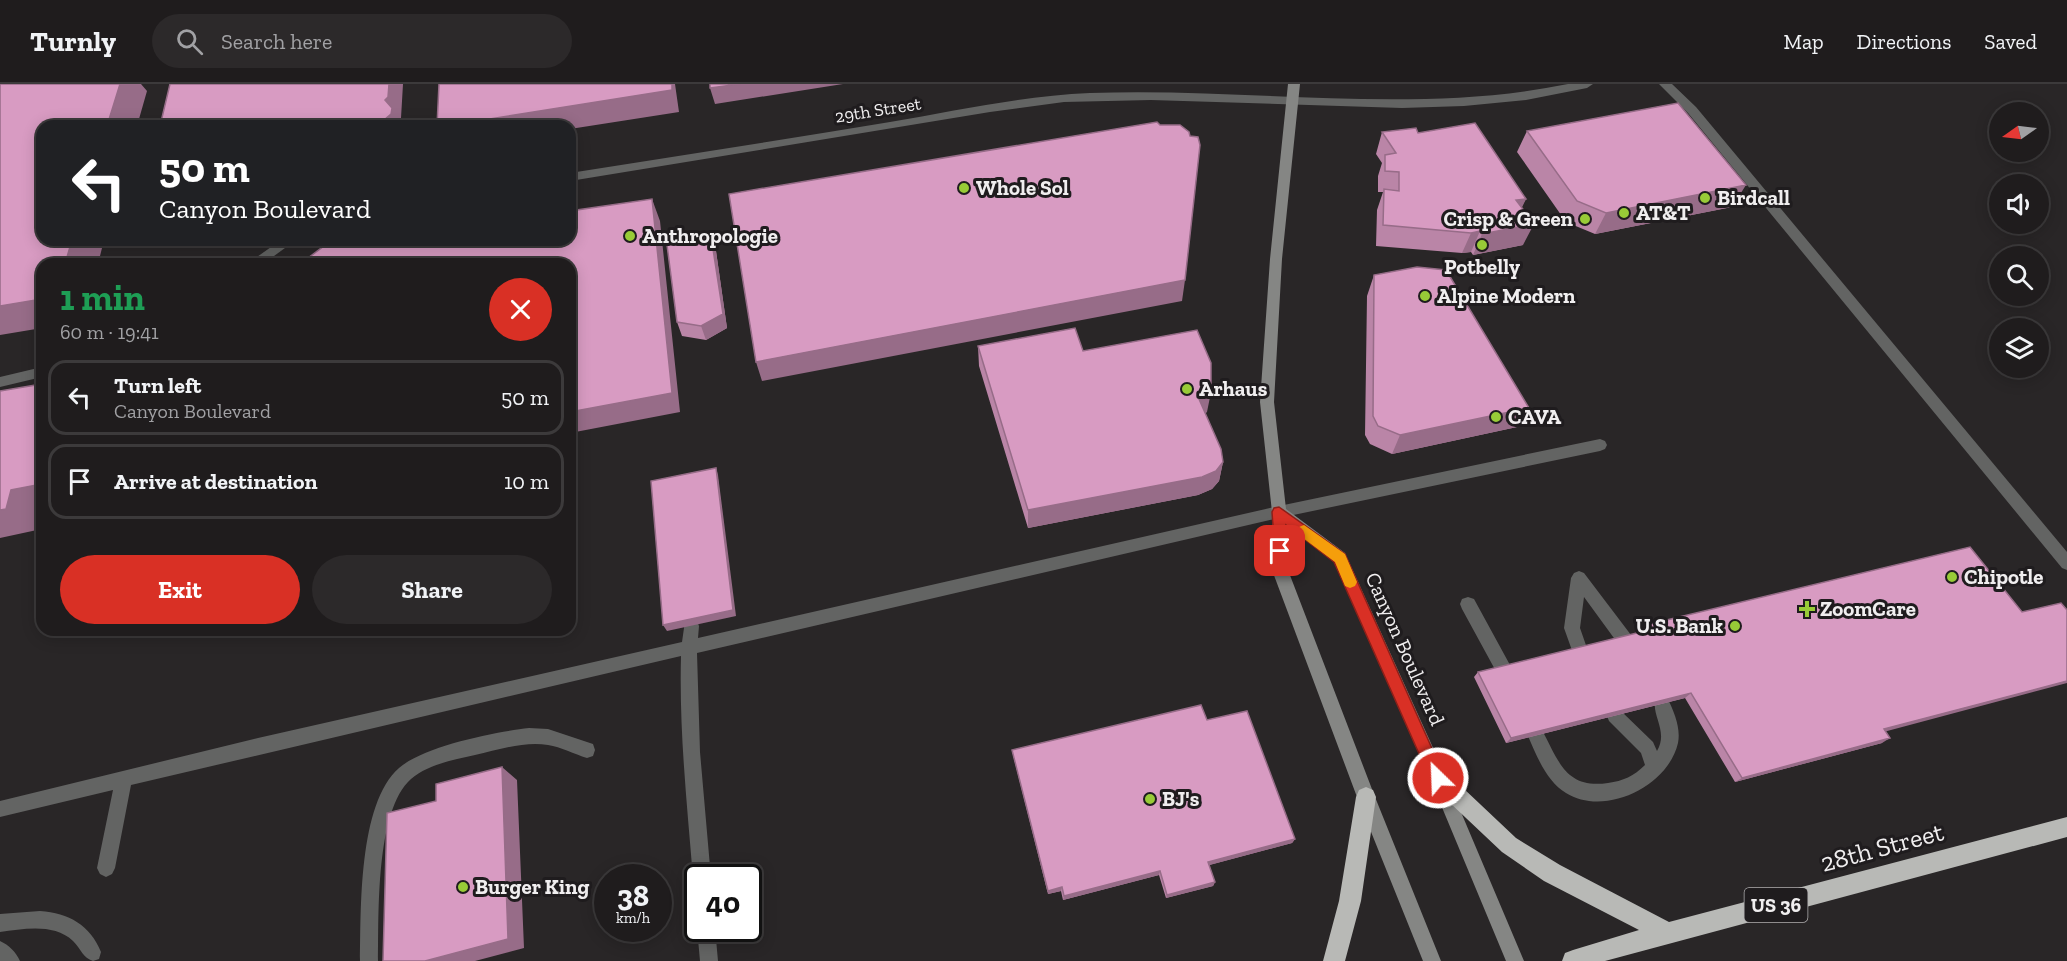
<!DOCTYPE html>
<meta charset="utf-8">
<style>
body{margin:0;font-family:"Zilla Slab",serif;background:#2c292a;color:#f1f3f6;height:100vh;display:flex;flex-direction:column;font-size:22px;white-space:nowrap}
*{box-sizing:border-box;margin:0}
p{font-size:20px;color:#a1a1a4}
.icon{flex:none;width:33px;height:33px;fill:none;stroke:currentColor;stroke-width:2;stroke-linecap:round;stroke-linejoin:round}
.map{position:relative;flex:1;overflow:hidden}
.side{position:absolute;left:36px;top:174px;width:540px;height:378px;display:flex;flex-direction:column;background:#1f1c1d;border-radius:18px;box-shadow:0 3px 15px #0003,0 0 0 2px #3c3a3b}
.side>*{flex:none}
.top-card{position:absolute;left:36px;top:36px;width:540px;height:126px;border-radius:18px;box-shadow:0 3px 15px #0003,0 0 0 2px #3c3a3b;background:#202124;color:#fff;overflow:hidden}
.needle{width:39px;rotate:256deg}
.tools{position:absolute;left:1989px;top:18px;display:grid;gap:12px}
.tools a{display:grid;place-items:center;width:60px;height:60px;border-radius:50%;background:#1f1c1d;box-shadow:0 3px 15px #0003,0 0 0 2px #3c3a3b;font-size:30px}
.speed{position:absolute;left:594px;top:780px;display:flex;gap:12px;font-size:30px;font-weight:700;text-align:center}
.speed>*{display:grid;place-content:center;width:78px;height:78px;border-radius:50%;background:#1f1c1d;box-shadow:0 3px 15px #0003,0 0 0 2px #3c3a3b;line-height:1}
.speed small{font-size:15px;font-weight:400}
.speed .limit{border:3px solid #111;border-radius:9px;background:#fff;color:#111}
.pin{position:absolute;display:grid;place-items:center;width:51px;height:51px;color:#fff;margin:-26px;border-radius:12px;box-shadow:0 3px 9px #0006}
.me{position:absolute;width:66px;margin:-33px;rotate:336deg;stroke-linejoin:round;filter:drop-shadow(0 0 4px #0008)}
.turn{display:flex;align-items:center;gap:21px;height:126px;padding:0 24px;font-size:27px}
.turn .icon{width:78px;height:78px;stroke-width:2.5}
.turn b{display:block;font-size:42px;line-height:51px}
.round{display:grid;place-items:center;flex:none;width:63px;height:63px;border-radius:32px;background:#2c292a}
.summary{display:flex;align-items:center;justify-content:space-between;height:102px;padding:0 24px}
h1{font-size:36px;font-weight:700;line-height:45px;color:#1e9e55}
.action{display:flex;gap:12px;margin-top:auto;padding:12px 24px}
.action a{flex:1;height:69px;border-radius:36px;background:#d93025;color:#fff;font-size:24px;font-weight:700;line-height:69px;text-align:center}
.action a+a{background:#2c292a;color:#f1f3f6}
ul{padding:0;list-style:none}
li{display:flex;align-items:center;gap:18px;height:75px;margin:0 12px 9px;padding:0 12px;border:3px solid #3c3a3b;border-radius:18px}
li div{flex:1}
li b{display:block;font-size:22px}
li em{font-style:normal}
header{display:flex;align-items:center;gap:36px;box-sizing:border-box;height:84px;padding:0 30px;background:#1f1c1d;border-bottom:2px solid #3c3a3b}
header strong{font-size:28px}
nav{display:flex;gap:33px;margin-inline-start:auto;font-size:21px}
.search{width:420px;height:54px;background:#2c292a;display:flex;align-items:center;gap:15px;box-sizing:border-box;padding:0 21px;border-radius:33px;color:#a1a1a4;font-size:22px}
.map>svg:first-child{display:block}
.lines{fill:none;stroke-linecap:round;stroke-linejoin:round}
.lane{fill:#636463;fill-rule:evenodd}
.street{fill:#636463;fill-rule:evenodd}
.secondary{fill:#858684;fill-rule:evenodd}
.highway{fill:#b8b9b6;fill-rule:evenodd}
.wall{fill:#ba85a7}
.shaded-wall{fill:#976c88}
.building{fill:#d89bc2;stroke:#976c88;stroke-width:1.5}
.route{fill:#d93025;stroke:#8d1f18;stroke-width:1.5}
.slow{fill:#f59e0b}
.poi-dot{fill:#98cb37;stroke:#1f1c1e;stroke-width:2}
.labels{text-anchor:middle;stroke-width:6;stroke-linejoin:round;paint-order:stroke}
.far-street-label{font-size:18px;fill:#f0eeef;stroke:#1f1c1e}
.shield{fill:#1f1c1e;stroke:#b1afb0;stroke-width:1.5}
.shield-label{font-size:20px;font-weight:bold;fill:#f0eeef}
.poi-label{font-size:21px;font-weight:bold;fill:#f0eeef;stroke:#1f1c1e;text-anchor:start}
.street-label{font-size:21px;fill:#f0eeef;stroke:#1f1c1e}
.near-street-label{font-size:26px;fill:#f0eeef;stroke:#1f1c1e}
</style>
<header>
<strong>Turnly</strong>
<div class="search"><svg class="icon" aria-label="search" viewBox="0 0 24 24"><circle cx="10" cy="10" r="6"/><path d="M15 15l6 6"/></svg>Search here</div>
<nav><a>Map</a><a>Directions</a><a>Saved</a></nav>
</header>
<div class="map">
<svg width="2067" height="877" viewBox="0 0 2067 877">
<rect width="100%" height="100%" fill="#292627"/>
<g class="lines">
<path class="lane" d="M1659,0H1672L1696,23L2067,468V486L2062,484L1688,29Z
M1600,355L1605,357L1607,361L1605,365L1600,367L1279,434L697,569L700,668L711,794H698V801L693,794C687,720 679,646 681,572L131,701L115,784L112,790L106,793L100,790L97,784L113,706L0,733V717L258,654L682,558L685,537L691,535L697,537L699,542L698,554L1279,422Z
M1579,487L1584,489L1631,551L1633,556L1631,561L1625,563L1619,561L1584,513L1580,544L1588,567L1586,572L1580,574L1574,572L1564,544L1571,494L1574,489Z
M1468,513L1474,515L1510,581L1512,586L1510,591L1504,593L1498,591L1462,525L1460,520L1462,515Z
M1662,612L1668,615C1674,628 1681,644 1678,659C1668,703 1604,733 1566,709C1547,698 1536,671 1528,652L1530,646L1536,644L1542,646C1559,678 1566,705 1608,699C1623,697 1634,692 1645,681L1641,669L1609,637L1607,632L1609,627L1615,624L1621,627L1653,658L1657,667C1669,647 1650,630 1656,615Z
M529,644L548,645L593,660L595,666L593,672L587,674C574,670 561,663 548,661C524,657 498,666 475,671C453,676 429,680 411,695C375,727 379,831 378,877H360C361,826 358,720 399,684C424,662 495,648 529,644Z
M40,827C69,829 90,841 101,868L99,875L93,877C83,874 81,865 73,857C54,839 24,845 0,848V830Z
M698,842V844H715L718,877H700L697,844Z
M0,857C9,861 16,868 20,877H0Z"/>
<path class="street" d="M1568,0H1593L1587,4L1526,16L1464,22L1402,24L1151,16L1064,18L990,28L570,97V89C677,72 783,56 890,38C956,27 1022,12 1090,9C1250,3 1410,32 1568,0Z
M281,156H296L263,180H247Z
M42,283V293L0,303V293Z"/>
<path class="secondary" d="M1288,0H1300L1282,175L1274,318L1286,425L1345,469L1444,688L1524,877H1506L1431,697L1334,478L1287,442L1288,486L1375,713L1441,877H1423L1357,713L1272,486V428L1260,318L1270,175Z"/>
<path class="highway" d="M1438,684L1445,687L1516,754L1560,781L1669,838L2067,733V753L1605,877H1562L1565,869L1573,866L1639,846L1544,797L1502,768L1431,701L1428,694L1431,687Z
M1366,703L1373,706L1376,713L1361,817L1345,877H1323L1339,817L1356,713L1359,706Z"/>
</g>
<path class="wall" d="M1527,47L1732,123L1595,150L1566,138L1517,68Z
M1382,48L1418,49L1526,115L1521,123L1523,161L1473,171L1471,168L1462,169L1376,162L1377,126L1383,108H1378V92L1382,79L1376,70Z
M711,152L716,167L727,244L706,256L682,252L677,238Z
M1374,191L1529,324L1517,343L1392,370L1370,360L1365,351L1367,212Z
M978,262L1083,267L1207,328L1205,329L1223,378L1219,397L1212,405L1198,411L1028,444L979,282Z
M1650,540L1886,647L1882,659L1735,698L1685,614L1506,659L1474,593L1478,588L1645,547L1644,546Z
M1207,636L1295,755L1292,759L1209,781L1215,798L1213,802L1166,814L1159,791L1063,816L1061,807L1048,810L1013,671L1012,666Z"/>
<path class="shaded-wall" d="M120,0H141L147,7L137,42H107Z
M389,0H403L401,34L399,36L403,42H368L385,16Z
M672,0H675L679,28L570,45V42H446Z
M740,0H843L715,20L710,4Z
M1746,101L1732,123L1595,150L1606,129Z
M652,115L660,137L680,328L570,349V328Z
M1526,115L1516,136V116Z
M1534,140L1523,161L1473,171L1482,150Z
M1480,147L1471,168L1462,169L1471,149Z
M711,152L716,167L727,244L706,256L701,242Z
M72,156H104L98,180H65Z
M1185,196L1182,217L762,297L756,278Z
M42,215V244L0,251V222Z
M1211,308L1207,328L1195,334L1199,315Z
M1529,324L1517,343L1392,370L1400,351Z
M1223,378L1219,397L1212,405L1198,411L1028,444V426Z
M716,384L718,391L736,532L667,547L663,541Z
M42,400V428L37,446L0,454V426L11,406Z
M2067,597V599L1876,650L1884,645Z
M1691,609L1685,614L1506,659L1511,654Z
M1890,654L1882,659L1735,698L1742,694Z
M502,683L517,696L524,864L475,877H425Z
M1295,755L1292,759L1206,782L1208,778Z
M1160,787L1159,791L1063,816L1064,812Z
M1215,798L1213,802L1166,814L1167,811Z
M1062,803L1061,807L1048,810V807Z"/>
<path class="building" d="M0,0H120L107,42H42V156H72L65,180H42V215L0,222Z
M170,0H389L388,13L385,16L392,24L391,30L384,36L368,42H357L351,41L349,42H160Z
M439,0H672V6L446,42H437Z
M710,0H740L710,4Z
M1678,19L1746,101L1606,129L1577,117L1527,47Z
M1157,38L1160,41H1180L1189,48L1190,52L1198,53L1200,61L1185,196L756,278L729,110Z
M1475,39L1526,115L1516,116L1534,140L1482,150L1480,147L1471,149L1383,141L1384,105L1399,107V88L1385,87V71L1396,69L1382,48L1416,44L1418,49Z
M652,115L672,309L570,328V180H304V177L328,159L349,156H570V127Z
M687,150L711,152L723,230L701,242L677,238L667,161Z
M1417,183L1446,186L1529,324L1400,351L1378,342L1373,332L1374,191Z
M1075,244L1083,267L1197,246L1211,279V308L1199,315L1221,365L1223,378L1216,387L1202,393L1028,426L978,262Z
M42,300V400L11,406L6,425L0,426V307Z
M716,384L733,526L663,541L651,397Z
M1970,463L2022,528L2061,519L2067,526V597L1884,645L1890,654L1742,694L1691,609L1511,654L1478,588L1653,545L1650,540Z
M1201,621L1207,636L1247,627L1295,755L1208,778L1215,798L1167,811L1160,787L1064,812L1062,803L1048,807L1012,666Z
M502,683L508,855L425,877H383L387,729L436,717V700Z"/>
<path class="route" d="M1279,423L1345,470L1443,689L1446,694L1443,699L1438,702L1432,699L1334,478L1286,441L1287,467L1285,471H1275L1272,428L1274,424Z"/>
<path class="slow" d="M1304,441L1345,470L1357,498L1355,502L1350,504L1345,502L1335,478L1299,451L1297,447L1299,443Z"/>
<g class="poi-dot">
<circle cx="964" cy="104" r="6"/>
<circle cx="1705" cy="114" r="6"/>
<circle cx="1624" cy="129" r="6"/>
<circle cx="1585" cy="135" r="6"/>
<circle cx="630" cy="152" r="6"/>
<circle cx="1482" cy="161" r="6"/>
<circle cx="1425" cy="212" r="6"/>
<circle cx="1187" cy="305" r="6"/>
<circle cx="1496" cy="333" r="6"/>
<circle cx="1952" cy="493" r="6"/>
<path d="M1804 516h6v6h6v6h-6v6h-6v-6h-6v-6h6z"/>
<circle cx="1735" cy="542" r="6"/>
<circle cx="1150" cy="715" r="6"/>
<circle cx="463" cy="803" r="6"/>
</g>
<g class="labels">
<g class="far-street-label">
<text transform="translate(878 26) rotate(-9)" y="6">29th Street</text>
</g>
<rect class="shield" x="1744.5" y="804" width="63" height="34" rx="4.5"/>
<g class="shield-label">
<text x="1776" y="828">US 36</text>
</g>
<g class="poi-label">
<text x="976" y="111">Whole Sol</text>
<text x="1717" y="121">Birdcall</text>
<text x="1636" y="136">AT&amp;T</text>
<text x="1573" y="142" text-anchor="end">Crisp &amp; Green</text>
<text x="642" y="159">Anthropologie</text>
<text x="1482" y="190" text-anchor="middle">Potbelly</text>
<text x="1437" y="219">Alpine Modern</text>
<text x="1199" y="312">Arhaus</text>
<text x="1508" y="340">CAVA</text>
<text x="1964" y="500">Chipotle</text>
<text x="1820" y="532">ZoomCare</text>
<text x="1723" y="549" text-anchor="end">U.S. Bank</text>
<text x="1162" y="722">BJ's</text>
<text x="475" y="810">Burger King</text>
</g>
<g class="street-label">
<text transform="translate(1405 565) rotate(66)" y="7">Canyon Boulevard</text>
</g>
<g class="near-street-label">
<text transform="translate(1882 763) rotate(-15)" y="9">28th Street</text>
</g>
</g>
</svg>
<div class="tools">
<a><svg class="needle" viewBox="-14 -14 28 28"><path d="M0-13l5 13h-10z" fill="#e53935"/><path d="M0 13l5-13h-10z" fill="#a1a1a4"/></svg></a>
<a><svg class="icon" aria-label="sound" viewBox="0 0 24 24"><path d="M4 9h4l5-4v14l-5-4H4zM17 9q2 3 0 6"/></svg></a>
<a><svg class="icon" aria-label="search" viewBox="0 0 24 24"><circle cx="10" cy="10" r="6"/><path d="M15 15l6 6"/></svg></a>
<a><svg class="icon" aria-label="layers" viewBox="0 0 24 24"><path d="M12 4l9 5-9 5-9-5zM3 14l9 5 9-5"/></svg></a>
</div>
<div class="speed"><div>38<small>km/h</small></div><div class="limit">40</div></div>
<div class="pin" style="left:1280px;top:467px;background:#d93025"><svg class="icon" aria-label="arrive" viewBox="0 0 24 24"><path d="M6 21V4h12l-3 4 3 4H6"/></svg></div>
<svg class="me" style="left:1438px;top:694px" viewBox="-20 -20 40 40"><circle r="17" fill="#d93025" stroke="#fff" stroke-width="3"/><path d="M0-11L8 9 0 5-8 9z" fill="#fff"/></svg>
<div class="top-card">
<div class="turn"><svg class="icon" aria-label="left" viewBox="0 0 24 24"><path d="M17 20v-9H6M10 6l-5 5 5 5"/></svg><div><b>50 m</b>Canyon Boulevard</div></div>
</div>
<section class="side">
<div class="summary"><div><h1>1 min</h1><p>60 m · 19:41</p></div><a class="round" style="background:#d93025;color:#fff"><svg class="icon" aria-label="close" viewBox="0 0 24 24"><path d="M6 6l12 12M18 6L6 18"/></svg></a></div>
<ul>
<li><svg class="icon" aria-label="left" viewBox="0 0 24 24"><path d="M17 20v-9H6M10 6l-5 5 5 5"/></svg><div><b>Turn left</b><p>Canyon Boulevard</p></div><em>50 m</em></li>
<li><svg class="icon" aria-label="arrive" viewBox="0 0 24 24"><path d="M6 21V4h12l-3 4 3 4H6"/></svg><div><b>Arrive at destination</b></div><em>10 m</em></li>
</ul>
<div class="action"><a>Exit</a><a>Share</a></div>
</section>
</div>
